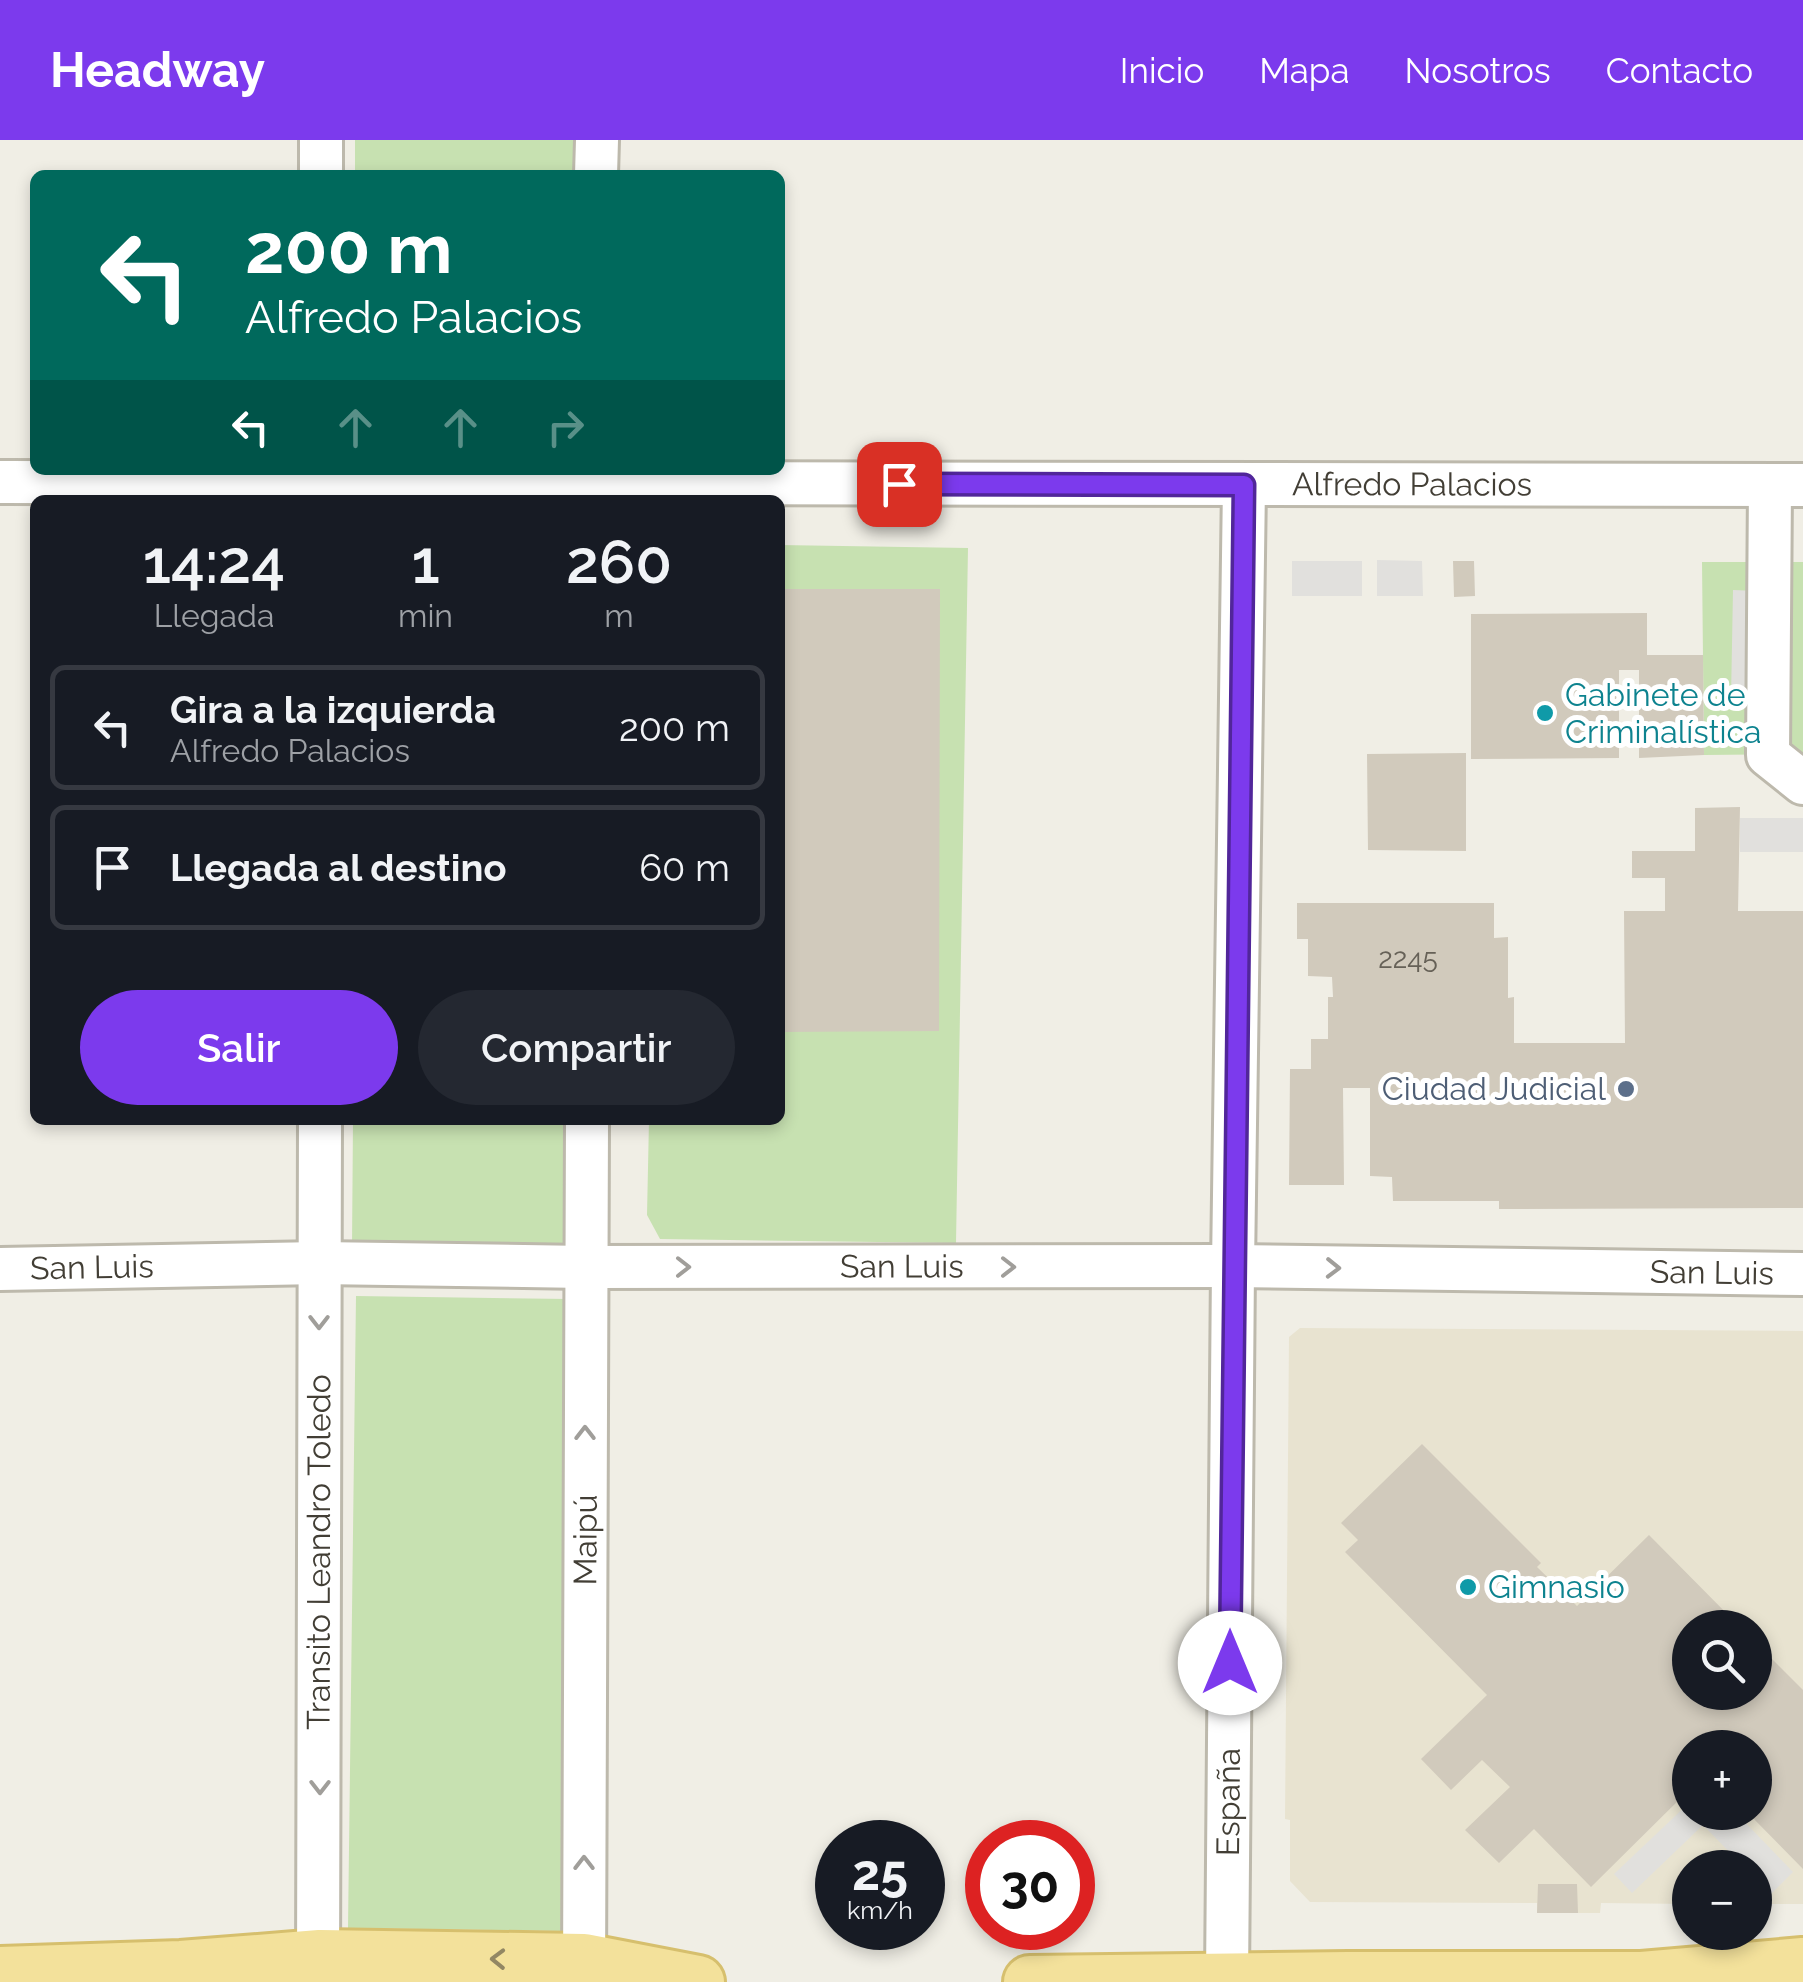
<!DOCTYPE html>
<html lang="es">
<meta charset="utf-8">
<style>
body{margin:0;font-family:Raleway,sans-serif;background:#242831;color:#f1f3f6;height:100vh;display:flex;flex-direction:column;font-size:38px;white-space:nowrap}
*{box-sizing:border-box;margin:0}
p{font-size:32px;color:#9ea1a6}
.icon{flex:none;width:55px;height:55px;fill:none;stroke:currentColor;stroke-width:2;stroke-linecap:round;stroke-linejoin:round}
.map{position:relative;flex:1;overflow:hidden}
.panel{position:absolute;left:30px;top:355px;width:755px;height:630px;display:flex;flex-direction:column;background:#171b24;border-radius:15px;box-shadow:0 5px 15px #0003}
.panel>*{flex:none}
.guide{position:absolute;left:30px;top:30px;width:755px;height:305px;border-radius:15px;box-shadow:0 5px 15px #0003;background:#00695c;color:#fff;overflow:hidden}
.fabs{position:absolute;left:1672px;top:1470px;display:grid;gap:20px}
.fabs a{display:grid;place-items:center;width:100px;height:100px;border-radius:50%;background:#171b24;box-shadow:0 5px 15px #0003;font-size:50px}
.speed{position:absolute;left:815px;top:1680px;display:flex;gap:20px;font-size:50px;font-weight:700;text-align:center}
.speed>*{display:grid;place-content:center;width:130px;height:130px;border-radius:50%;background:#171b24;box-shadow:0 5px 15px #0003;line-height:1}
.speed small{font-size:25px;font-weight:400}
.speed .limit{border:15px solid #d22;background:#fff;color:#111}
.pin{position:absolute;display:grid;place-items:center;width:85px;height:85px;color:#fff;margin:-42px;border-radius:20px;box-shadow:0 5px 15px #0006}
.me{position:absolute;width:110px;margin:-55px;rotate:0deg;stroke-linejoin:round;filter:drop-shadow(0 0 8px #0008)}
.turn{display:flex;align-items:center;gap:35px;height:210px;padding:0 50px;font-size:45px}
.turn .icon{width:130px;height:130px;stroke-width:2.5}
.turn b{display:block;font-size:70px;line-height:85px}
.lanes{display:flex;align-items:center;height:95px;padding:0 50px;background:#0003;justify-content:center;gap:50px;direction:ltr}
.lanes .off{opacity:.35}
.eta{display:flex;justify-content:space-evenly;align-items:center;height:170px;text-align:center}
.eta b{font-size:60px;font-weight:600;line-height:70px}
.cta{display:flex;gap:20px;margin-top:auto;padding:20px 50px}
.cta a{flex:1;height:115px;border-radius:60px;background:#7c3aed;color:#fff;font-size:40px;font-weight:600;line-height:115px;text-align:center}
.cta a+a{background:#242831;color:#f1f3f6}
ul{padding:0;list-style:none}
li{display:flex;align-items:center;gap:30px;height:125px;margin:0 20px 15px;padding:0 30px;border:5px solid #363941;border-radius:15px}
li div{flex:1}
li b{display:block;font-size:38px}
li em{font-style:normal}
header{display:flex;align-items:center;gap:60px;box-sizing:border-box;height:140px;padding:0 50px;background:#7c3aed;color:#fff}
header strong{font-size:48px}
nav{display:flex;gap:55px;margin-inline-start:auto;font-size:35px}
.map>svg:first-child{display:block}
.education{fill:#e8e3d0;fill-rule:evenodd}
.green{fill:#c7e1b1}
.parking{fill:#e1e0dd}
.building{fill:#d1cabc}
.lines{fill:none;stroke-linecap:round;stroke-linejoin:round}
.minor-casing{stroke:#bdb9ac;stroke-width:48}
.major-casing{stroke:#d6bf6d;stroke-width:58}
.minor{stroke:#fff;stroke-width:42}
.major{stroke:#f3e19b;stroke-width:52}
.oneway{stroke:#a09e9a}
.oneway2{stroke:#928763}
.route-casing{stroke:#51269a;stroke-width:25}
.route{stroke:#7c3aed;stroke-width:18}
.culture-dot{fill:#0f9aa8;stroke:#fff;stroke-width:4}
.service-dot{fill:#5c6f8a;stroke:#fff;stroke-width:4}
.labels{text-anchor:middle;stroke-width:10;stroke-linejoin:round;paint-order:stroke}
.number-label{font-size:28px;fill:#666157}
.street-label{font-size:32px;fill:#423e35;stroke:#fff}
.culture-label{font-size:32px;fill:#0d838f;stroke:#fff;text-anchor:start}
.service-label{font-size:32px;fill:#4e5e75;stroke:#fff;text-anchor:end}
</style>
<header>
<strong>Headway</strong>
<nav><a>Inicio</a><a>Mapa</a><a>Nosotros</a><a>Contacto</a></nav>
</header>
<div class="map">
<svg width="1803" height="1842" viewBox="0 0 1803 1842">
<rect width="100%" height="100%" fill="#f0eee5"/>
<path class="education" d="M1300,1188L1803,1191V1764H1755V1728H1690V1764L1601,1763L1600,1773H1537V1763L1310,1762L1290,1741V1680L1285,1679L1289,1197ZM1690,1488H1755V1552H1690ZM1690,1608H1755V1672H1690Z"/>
<path class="green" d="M355,0H594L593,35H355Z
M780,405L968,408L956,1103L660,1099L647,1075L649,980H780Z
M1702,422H1803V614L1704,615Z
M353,980H571L570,1108L352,1106Z
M356,1156L569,1159L561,1791L348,1788Z"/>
<path class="parking" d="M1377,420L1422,421L1423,456H1377Z
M1292,421H1362V456H1292Z
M1733,450L1758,451L1756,558H1731Z
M1740,678H1803V712H1740Z
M1690,1662V1672L1736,1673L1793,1732L1770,1755L1755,1739V1728L1744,1727L1703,1685L1632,1753L1614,1734Z"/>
<path class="building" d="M1453,421H1474L1475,456L1454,457Z
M780,449H940L939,891L780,892Z
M1647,473V515H1703L1704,615L1639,618V530H1619V618L1471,619V474Z
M1466,613V711L1368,710L1367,614Z
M1740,667L1738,771H1803V1068L1499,1069V1061H1393L1392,1037L1370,1036V948H1343L1344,1045H1289L1290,929H1311V899H1328V857H1333L1332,837L1308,836V799H1297V763H1494V798L1508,797V858L1514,857V903H1625L1624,771H1665V738H1632V711H1695V668Z
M1422,1304L1541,1423L1537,1427L1577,1466L1649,1395L1741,1488H1690V1552H1755V1502L1803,1550V1729L1747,1672H1755V1608H1690V1649L1591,1747L1534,1689L1499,1723L1465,1690L1510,1647L1482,1620L1451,1650L1421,1619L1487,1555L1345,1412L1358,1400L1341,1383Z
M1538,1744H1577L1578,1773H1537Z"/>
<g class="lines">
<defs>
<g id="minor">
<path d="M321,35V0"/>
<path d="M596,35L597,0"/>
<path id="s1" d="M0,342L1803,345"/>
<path d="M1770,346L1768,615L1803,643"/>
<path id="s2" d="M0,1129L319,1123L585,1127L1233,1126L1803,1134"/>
<path id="s3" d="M1227,1840L1233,1126L1244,345"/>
<path id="s4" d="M318,1842L320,980"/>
<path id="s5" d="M584,1842L587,980"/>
</g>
<path id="major" d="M0,1833L181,1827L320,1816L584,1820L698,1842
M1030,1842L1348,1838H1642L1803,1824"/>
</defs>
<use href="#minor" class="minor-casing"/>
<use href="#major" class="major-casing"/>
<use href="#minor" class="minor"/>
<use href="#major" class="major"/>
</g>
<defs><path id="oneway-chevron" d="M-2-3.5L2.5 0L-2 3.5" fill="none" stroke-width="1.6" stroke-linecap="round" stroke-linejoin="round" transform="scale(2.5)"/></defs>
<g class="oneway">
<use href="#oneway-chevron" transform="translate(683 1127)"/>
<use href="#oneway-chevron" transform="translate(1008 1127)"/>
<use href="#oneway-chevron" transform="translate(1333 1128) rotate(1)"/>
<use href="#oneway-chevron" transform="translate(319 1182) rotate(90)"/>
<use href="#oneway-chevron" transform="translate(585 1293) rotate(-90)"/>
<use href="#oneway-chevron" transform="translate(320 1647) rotate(90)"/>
<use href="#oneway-chevron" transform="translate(584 1723) rotate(-90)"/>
</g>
<use class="oneway2" href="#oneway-chevron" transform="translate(498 1819) rotate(-179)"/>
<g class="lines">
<defs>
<path id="route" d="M899,344L1244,345L1230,1523"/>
</defs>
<use href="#route" class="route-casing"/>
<use href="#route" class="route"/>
</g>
<g class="culture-dot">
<circle cx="1545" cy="573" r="10"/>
<circle cx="1468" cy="1447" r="10"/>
</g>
<circle class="service-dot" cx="1626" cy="949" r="10"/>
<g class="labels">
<g class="number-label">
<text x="1408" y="828">2245</text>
</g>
<g class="street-label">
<text dy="11" stroke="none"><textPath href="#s1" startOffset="1412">Alfredo Palacios</textPath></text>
<text dy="11" stroke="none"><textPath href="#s2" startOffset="902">San Luis</textPath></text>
<text dy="11" stroke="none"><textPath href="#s2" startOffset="92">San Luis</textPath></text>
<text dy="11" stroke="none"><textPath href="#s2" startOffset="1712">San Luis</textPath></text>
<text dy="11" stroke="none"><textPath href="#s5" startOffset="442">Maipú</textPath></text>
<text dy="11" stroke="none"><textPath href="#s4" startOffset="430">Transito Leandro Toledo</textPath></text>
<text dy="11" stroke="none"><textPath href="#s3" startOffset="178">España</textPath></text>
</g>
<g class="culture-label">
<text x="1565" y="566">Gabinete de<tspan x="1565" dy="37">Criminalística</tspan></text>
<text x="1488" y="1458">Gimnasio</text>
</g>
<g class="service-label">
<text x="1606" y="960">Ciudad Judicial</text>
</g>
</g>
</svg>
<div class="fabs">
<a><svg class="icon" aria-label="search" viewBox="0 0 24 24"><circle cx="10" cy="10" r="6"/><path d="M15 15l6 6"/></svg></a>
<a>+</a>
<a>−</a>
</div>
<div class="speed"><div>25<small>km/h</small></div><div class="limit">30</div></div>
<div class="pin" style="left:899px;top:344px;background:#d93025"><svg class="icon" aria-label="arrive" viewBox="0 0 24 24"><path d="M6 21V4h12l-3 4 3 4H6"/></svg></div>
<svg class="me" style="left:1230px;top:1523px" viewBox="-20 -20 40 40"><circle r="19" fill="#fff"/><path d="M0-13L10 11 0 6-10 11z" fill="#7c3aed"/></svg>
<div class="guide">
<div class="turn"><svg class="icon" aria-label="left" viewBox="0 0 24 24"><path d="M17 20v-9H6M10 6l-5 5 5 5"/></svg><div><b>200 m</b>Alfredo Palacios</div></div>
<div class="lanes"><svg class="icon" aria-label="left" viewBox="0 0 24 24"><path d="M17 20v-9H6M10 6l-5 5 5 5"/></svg><svg class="icon off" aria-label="ahead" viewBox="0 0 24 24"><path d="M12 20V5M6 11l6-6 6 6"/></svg><svg class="icon off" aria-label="ahead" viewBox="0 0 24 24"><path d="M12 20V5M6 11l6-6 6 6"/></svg><svg class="icon off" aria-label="right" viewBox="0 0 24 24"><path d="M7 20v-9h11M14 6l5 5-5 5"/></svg></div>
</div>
<section class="panel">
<div class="eta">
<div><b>14:24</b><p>Llegada</p></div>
<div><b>1</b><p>min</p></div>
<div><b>260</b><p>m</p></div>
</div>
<ul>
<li><svg class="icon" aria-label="left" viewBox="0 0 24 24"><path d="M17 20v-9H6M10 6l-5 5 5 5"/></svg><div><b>Gira a la izquierda</b><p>Alfredo Palacios</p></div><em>200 m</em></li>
<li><svg class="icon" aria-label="arrive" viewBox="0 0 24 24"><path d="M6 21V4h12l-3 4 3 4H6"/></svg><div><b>Llegada al destino</b></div><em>60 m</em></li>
</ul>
<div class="cta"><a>Salir</a><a>Compartir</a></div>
</section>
</div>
